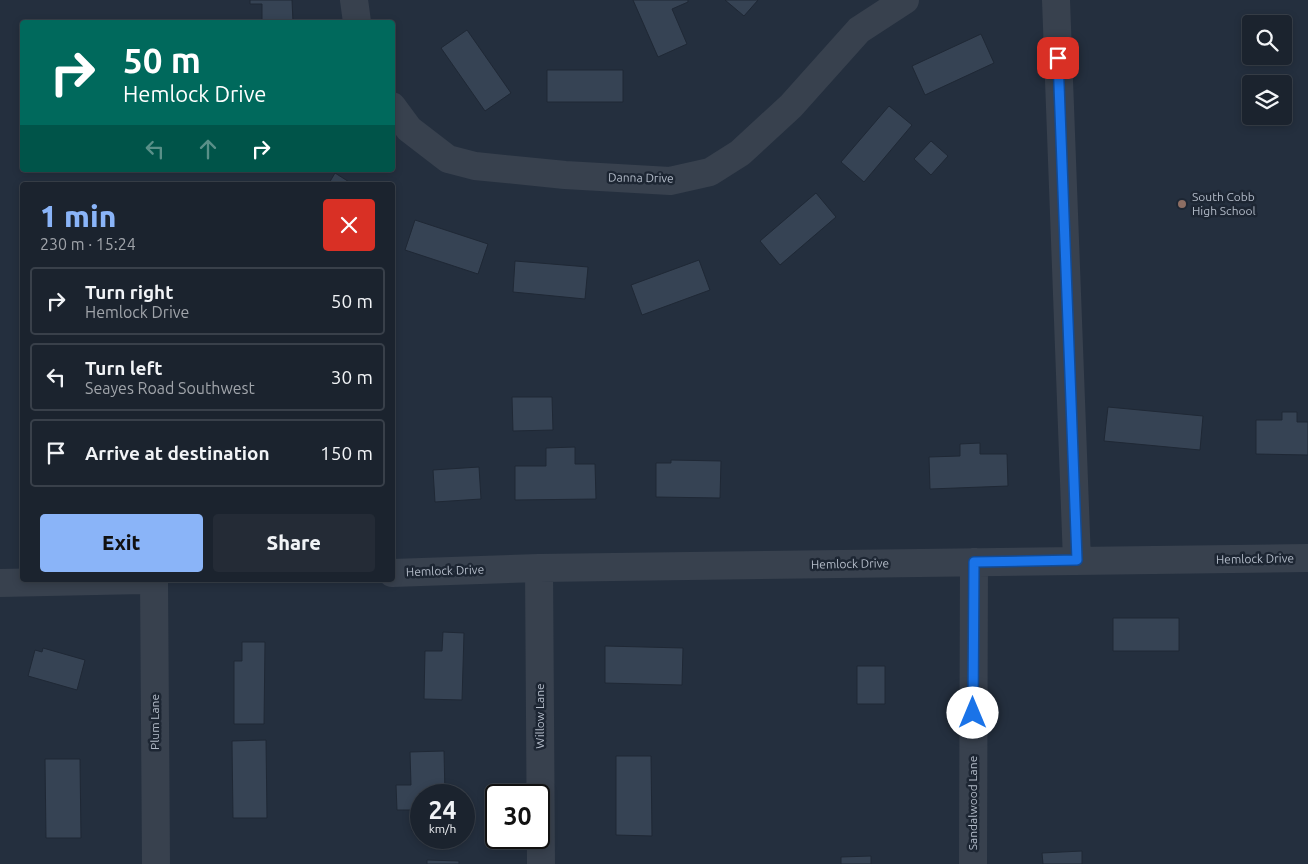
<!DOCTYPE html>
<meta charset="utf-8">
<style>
body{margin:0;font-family:Ubuntu,sans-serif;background:#242b36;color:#f1f3f6;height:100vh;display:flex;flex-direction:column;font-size:19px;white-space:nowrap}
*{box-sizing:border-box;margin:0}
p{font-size:16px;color:#a0a4aa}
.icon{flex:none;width:28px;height:28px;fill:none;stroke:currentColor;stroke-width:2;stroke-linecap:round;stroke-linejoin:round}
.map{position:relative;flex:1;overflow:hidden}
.sheet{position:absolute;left:20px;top:182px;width:375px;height:400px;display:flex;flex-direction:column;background:#1b232e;border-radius:5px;box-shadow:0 2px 8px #0003,0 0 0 1px #39404a}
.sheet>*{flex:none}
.banner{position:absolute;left:20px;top:20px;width:375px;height:152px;border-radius:5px;box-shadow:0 2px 8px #0003,0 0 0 1px #39404a;background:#00695c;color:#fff;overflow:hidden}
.controls{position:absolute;left:1242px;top:15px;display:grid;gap:10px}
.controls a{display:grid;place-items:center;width:50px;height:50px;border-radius:5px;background:#1b232e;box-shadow:0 2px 8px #0003,0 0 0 1px #39404a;font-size:25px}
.speed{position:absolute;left:410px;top:784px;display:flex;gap:10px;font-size:25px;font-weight:700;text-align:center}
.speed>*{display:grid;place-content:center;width:65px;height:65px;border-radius:50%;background:#1b232e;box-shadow:0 2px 8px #0003,0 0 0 1px #39404a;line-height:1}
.speed small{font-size:12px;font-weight:400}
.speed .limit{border:2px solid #111;border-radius:8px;background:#fff;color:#111}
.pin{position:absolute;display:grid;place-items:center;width:42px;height:42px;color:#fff;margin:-21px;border-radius:10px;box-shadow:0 2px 8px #0006}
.me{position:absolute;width:55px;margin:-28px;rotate:0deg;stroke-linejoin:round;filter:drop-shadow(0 0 4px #0008)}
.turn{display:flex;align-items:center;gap:18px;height:105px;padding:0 20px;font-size:22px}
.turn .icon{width:65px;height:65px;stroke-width:2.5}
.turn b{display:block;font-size:35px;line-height:42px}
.lanes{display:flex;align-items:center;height:48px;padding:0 20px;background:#0003;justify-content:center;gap:25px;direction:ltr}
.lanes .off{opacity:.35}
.round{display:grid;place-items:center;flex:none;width:52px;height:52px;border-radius:5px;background:#242b36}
.head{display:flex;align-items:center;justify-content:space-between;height:85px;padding:0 20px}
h1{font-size:30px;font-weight:800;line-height:38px;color:#8ab4f8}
.primary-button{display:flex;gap:10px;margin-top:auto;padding:10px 20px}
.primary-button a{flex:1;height:58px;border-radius:5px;background:#8ab4f8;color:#111;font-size:20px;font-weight:800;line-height:58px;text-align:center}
.primary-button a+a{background:#242b36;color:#f1f3f6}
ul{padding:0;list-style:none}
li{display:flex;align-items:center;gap:15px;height:68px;margin:0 10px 8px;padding:0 10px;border:2px solid #39404a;border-radius:5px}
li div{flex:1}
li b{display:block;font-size:19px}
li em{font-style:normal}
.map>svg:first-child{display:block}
.building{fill:#364354;stroke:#1f2835}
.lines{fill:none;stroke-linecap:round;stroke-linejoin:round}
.minor{stroke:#38414e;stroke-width:28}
.route-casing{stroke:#114b97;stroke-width:12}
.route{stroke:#1a73e8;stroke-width:9}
.education-dot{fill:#8d6e63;stroke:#1d2633;stroke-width:2}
.labels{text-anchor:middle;stroke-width:5;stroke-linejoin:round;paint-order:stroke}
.street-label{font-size:12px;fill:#b4bcc9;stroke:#1d2633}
.poi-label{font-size:12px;fill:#b4bcc9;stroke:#1d2633;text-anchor:start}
</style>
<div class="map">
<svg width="1308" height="864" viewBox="0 0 1308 864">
<rect width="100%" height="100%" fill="#242f3e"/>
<path class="building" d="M250,0H292L293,22H262V4H250Z
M633,0H688V2L672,9L687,44L658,57Z
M725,0H758L744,16Z
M467,30L511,93L485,111L441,48Z
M981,34L994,63L925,95L912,66Z
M547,70H623V102H547Z
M889,106L912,125L864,182L841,162Z
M931,141L948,156L931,175L914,159Z
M335,173L354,185H328Z
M816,193L836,217L780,265L760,241Z
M415,220L488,244L478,274L405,250Z
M699,260L710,290L642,315L631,285Z
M515,261L588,267L585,299L513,292Z
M512,397H552L553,430L513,431Z
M1108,407L1203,416L1200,450L1104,441Z
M1282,412H1297V422H1308V455L1256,454V420H1282Z
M980,443V454H1007L1008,486L930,489L929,457L960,456V444Z
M575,447V464H595L596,499L515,500V466H546V448Z
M671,460L721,461L720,498L656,497V463H671Z
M479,467L481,499L435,502L433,470Z
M1113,618H1179V651H1113Z
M443,632L464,633L462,700L424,699L425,651H442Z
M242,642H265L264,724H234V661H242Z
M605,646L683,648L682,685L605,683Z
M43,648L85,660L77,690L28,676L35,650L42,652Z
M857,666H885V704H857Z
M266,740L267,818H233L232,741Z
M444,751L445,795H421V830L412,831L411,810H397L396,785H411L410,752Z
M616,756H651L652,836L616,835Z
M45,759H80L81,838H46Z
M1082,851V864H1043L1042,853Z
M871,856V864H841V857Z
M427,860L459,861V864H427Z"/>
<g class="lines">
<path class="minor" d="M354,0L357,22
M1056,0L1077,561
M392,106L409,129L448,159L475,166L565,175L670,181L710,172L740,153L791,106L859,30L905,0
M539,568L541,864
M392,573L539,568L1308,558
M154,580L156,864
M0,583L144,580
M973,864L974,562"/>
</g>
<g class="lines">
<defs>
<path id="route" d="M973,713L974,562L1077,560L1058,58"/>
</defs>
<use href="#route" class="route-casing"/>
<use href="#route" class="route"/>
</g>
<circle class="education-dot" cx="1182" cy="204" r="5"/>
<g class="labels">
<g class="street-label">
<text transform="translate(641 178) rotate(1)" y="4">Danna Drive</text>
<text transform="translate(1255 559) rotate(-1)" y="4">Hemlock Drive</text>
<text transform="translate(850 564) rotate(-1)" y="4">Hemlock Drive</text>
<text transform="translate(445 571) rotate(-2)" y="4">Hemlock Drive</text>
<text transform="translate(540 716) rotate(-90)" y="4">Willow Lane</text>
<text transform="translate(155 722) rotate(-90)" y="4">Plum Lane</text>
<text transform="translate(973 803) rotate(-90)" y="4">Sandalwood Lane</text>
</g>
<g class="poi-label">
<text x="1192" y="201">South Cobb<tspan x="1192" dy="14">High School</tspan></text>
</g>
</g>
</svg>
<div class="controls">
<a><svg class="icon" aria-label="search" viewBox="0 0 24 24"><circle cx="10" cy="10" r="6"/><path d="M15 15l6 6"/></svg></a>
<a><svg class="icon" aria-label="layers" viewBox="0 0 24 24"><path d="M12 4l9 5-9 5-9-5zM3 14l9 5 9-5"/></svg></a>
</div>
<div class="speed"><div>24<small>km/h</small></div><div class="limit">30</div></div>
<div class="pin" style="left:1058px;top:58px;background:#d93025"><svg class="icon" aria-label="arrive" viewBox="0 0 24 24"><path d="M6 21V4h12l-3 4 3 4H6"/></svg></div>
<svg class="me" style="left:973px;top:713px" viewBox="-20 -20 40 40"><circle r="19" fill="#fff"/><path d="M0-13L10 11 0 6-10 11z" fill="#1a73e8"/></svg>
<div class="banner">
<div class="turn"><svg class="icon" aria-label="right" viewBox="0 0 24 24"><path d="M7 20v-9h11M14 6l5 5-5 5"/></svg><div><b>50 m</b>Hemlock Drive</div></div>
<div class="lanes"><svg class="icon off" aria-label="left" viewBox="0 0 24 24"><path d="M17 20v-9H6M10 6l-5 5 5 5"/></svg><svg class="icon off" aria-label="ahead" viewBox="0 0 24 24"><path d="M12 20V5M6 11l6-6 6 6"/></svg><svg class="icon" aria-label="right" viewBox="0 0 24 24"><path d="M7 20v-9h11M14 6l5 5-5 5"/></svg></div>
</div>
<section class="sheet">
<div class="head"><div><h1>1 min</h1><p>230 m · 15:24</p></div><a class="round" style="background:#d93025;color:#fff"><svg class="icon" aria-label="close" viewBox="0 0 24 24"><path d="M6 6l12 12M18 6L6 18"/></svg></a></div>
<ul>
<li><svg class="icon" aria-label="right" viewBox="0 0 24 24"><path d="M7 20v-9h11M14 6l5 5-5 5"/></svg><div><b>Turn right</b><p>Hemlock Drive</p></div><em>50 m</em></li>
<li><svg class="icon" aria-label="left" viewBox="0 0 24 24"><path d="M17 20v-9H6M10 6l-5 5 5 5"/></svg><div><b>Turn left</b><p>Seayes Road Southwest</p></div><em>30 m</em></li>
<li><svg class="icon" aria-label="arrive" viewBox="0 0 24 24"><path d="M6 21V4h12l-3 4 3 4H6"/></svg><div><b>Arrive at destination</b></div><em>150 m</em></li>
</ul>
<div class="primary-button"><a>Exit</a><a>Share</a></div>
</section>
</div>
